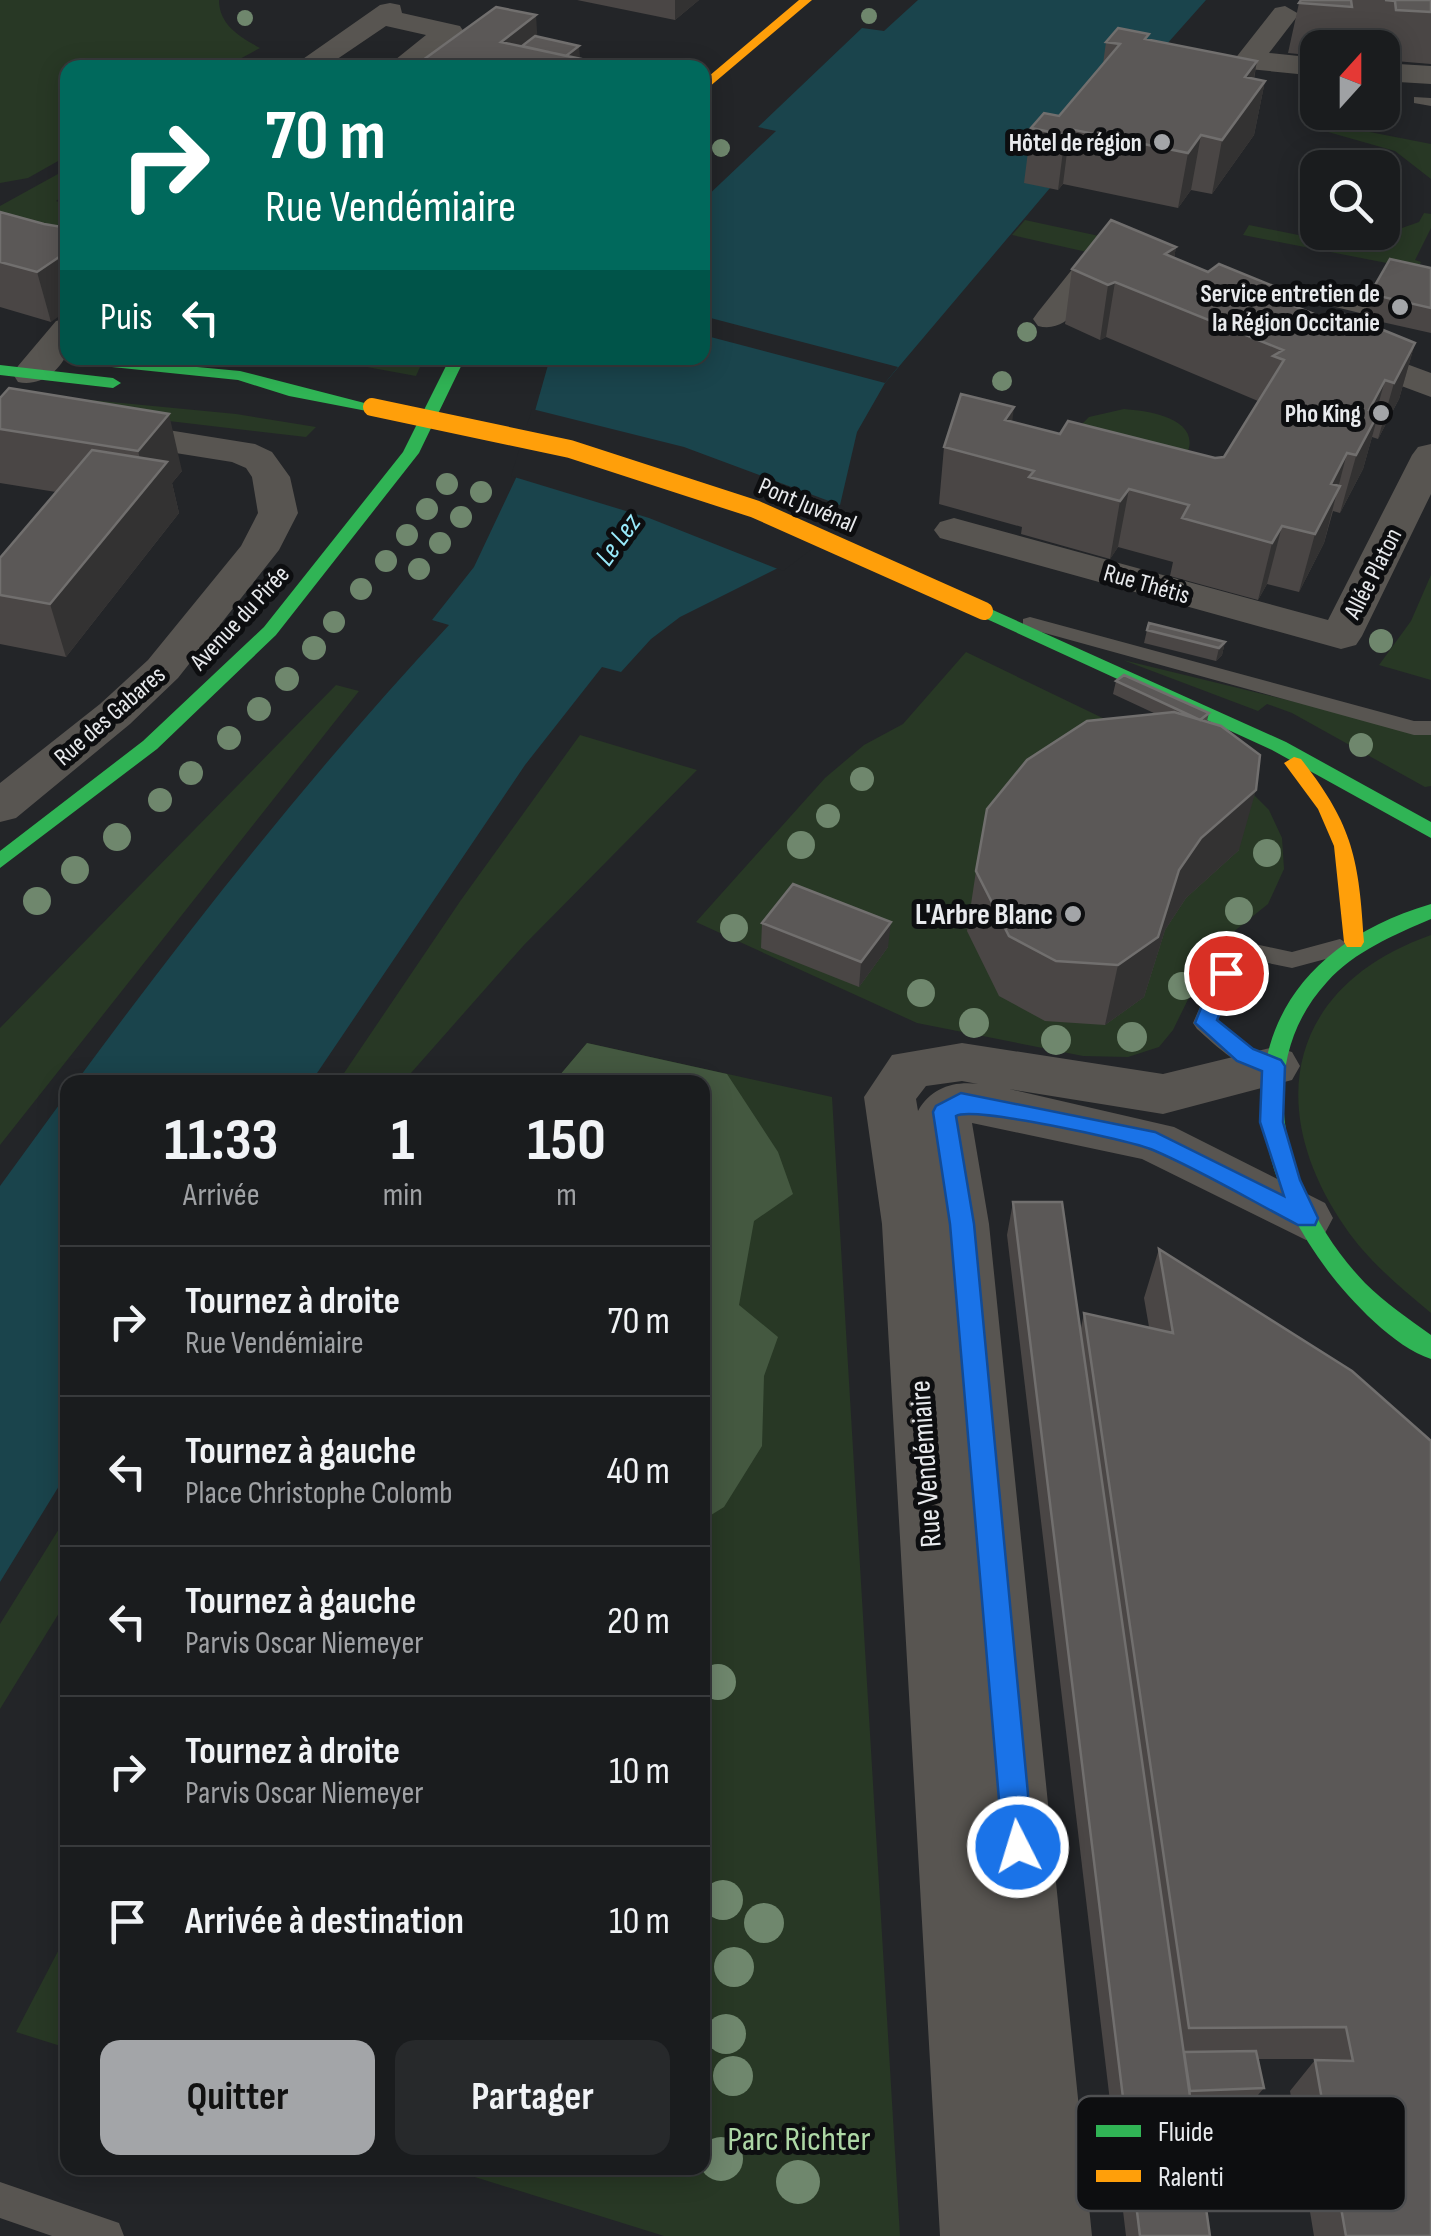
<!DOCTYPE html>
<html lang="fr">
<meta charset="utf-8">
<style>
body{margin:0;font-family:"Sofia Sans Condensed",sans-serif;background:#27292b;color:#f1f3f6;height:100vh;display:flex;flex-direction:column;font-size:38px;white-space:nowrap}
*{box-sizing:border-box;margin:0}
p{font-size:32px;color:#9fa1a4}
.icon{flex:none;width:55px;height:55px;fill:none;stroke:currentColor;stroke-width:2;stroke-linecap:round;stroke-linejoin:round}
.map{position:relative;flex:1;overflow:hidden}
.drawer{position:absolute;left:60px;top:1075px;width:650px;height:1100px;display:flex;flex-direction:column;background:#1a1c1e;border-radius:20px;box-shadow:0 5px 25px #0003,0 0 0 2px #383a3c}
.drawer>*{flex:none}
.hud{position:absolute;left:60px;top:60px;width:650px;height:305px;border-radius:20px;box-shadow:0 5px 25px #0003,0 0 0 2px #383a3c;background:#00695c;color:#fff;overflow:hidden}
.needle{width:65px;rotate:21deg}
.tools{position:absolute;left:1300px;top:30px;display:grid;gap:20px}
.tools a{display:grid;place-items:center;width:100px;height:100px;border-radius:20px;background:#1a1c1e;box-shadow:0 5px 25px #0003,0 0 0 2px #383a3c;font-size:50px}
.pin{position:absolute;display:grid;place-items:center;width:85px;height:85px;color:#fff;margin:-42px;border:5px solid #fff;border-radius:50%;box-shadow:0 2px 10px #0007}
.me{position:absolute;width:110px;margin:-55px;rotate:355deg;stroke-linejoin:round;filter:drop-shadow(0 0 8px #0008)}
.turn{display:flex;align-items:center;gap:35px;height:210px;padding:0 40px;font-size:45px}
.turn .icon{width:130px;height:130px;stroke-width:2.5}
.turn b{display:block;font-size:70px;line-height:85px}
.then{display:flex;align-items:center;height:95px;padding:0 40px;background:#0003;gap:20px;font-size:38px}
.eta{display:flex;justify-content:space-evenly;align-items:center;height:170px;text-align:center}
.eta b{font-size:60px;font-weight:700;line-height:70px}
.primary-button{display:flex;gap:20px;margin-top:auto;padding:20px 40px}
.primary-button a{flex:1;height:115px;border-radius:20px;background:#a3a5a8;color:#111;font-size:40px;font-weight:700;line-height:115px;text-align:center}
.primary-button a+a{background:#27292b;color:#f1f3f6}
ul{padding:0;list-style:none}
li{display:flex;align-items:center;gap:30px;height:150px;padding:0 40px;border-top:2px solid #383a3c}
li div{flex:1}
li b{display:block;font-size:38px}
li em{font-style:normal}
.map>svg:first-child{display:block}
.green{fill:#283825}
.forest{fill:#445840}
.water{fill:#1a444c}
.pier{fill:#232528}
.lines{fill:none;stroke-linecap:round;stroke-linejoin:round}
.lane{fill:#585551;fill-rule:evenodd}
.street{fill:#585551;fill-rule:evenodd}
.fast{fill:#30b455;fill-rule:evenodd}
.slow{fill:#ff9f0a;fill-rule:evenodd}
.slow-bridge{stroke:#ff9f0a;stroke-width:18}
.tree{fill:#6f876d}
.wall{fill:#4a4645}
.shaded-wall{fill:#333232}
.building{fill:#5b5857;stroke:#716f6e;stroke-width:2.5}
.route{fill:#1a73e8;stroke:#114b97;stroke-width:2.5}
.poi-dot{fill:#a3a5a8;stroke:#0d0e10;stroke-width:4}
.labels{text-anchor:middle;stroke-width:10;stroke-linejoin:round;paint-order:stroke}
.far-poi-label{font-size:25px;font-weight:bold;fill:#e8eaed;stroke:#0d0e10;text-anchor:end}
.far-street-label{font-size:25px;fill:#e8eaed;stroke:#0d0e10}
.far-water-label{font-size:28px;font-style:italic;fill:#9aebfc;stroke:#0d0e10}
.poi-label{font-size:30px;font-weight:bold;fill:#e8eaed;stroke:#0d0e10;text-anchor:end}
.street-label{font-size:30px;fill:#e8eaed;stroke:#0d0e10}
.near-park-label{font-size:35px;fill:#add7a5;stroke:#0d0e10}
.key{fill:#0d0e10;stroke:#4f5052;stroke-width:2.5}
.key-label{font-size:28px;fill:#e8eaed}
</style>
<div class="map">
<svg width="1431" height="2236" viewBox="0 0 1431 2236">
<rect width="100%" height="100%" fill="#232528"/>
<path class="green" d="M0,0H219C219,25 240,37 260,48L225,67L68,68L67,156L28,178L0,183Z
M1319,119L1339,123V126L1431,144V179L1395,151L1314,128Z
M67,169V193L56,201L67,205V232L0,214V206Z
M1424,213L1431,214V228L1415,260L1421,262L1416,273L1392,264L1243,235L1249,225L1308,237L1347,239L1385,234L1419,222Z
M1025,220L1113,239L1100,255L1012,235Z
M318,358H424L416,376Z
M49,396L236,414L316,427L306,437L41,406Z
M1124,409C1150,411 1204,419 1186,456L1079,427L1089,417Z
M1431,575V680L1379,665L1411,621Z
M966,652L1225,777L1251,792L1269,810L1282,838L1284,869L1268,904L1222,941L1204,967L1173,1030L1159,1047L1128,1057L1083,1056L917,1023L696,922L825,778L864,745L903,724Z
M1123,660L1431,735V786L1425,787L1292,713L1267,704L1258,711Z
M336,685L359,691L0,1145V1028Z
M580,735L697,770L524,945L403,1082H338L461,900Z
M1431,935V1313C1400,1287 1368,1261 1345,1227C1262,1106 1289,985 1431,935Z
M587,1043L832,1097L900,2236H664L446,2168H702V1082H554Z
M67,1516V1600L0,1709V1624Z
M67,1934V2048L16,2032Z"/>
<path class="forest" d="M587,1043L727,1074L778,1152L793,1194L754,1221L739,1305L778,1337L764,1376L762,1446L724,1507L703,1520L702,1082H554Z"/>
<path class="water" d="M918,0H1206L1166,45L1025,182L1050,188L885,383L857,432L840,505L826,532L778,568L680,617L651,639L621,672L602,667L525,765L311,1082H76C192,924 315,769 449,625L432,620L474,567L516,478L550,358H702L703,200L776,131L758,127L862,28L884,31Z
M67,1094V1473L0,1582V1186Z"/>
<path class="pier" d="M703,316L898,367L885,383L703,335Z
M532,409L684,447L845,507L829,536L783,571L649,518L511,476Z"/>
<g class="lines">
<path class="lane" d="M1414,97L1431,98V106L1414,103Z
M1301,289L1374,307L1376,310L1368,315L1295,297V291Z
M1030,617L1414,721H1431V735H1414L1023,627V619Z
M1340,939L1352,947L1348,953L1292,968L1244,958L1218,1020L1254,1049L1283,1060L1286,1066L1283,1072C1252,1082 1218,1047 1197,1029L1193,1023L1228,942L1236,940L1292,952Z
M0,2182L119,2223L124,2236H52L0,2218Z"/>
<path class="street" d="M390,3L400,5L402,13L460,26L464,32L419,68H385L426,35L386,26L324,68H290L380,5Z
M1285,6L1299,14L1269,53L1318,58V76L1249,69L1239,66L1234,60L1275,8Z
M1382,63L1431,66V84L1382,81Z
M1094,254L1137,268L1142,275L1137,282L1125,285L1101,278C1084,299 1069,334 1038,326L1033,319L1038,312L1082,257Z
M68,318C68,327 70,341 68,350C61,372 39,387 18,382L13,374L18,366L56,321Z
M1339,339L1431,373V397L1326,358L1321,350L1326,342Z
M0,403L255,444L272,452L290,477L298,513L279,550L178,678L130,724L16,818L0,822V783L100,704L148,660L241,546L258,513L252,477L246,468L232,462L0,425Z
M1431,444V494L1362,636L1356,645L1341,649L940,538L934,530L940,522L954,518L1328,620L1412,455L1418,447Z
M962,1043L1163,1074L1274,1047L1292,1052L1300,1066L1292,1080L1163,1114L1009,1089L1174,1127L1325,1203L1333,1218L1325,1233L1306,1240L1142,1159L972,1123L989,1224L1092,2236H940L882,1224L864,1097L892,1055ZM962,1081L978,1084C953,1081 931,1088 918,1111L916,1099L926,1086Z"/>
<path class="fast" d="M68,355L240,371L380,407L372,412L289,396L238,380L73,363L68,361Z
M450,358H465L419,453L276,635L157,749L0,868V851L143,741L264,627L403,452Z
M0,365L113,378L121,383L113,388L0,375Z
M984,606L1286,742L1431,822V838L1272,750L978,615V607Z
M1431,904V919C1394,935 1355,951 1327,982C1245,1071 1290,1205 1365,1283C1385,1303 1409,1319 1431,1335V1359C1394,1347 1351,1301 1328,1271C1218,1125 1243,959 1431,904Z"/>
<path class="slow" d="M799,0H812L702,93V82Z
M1294,757L1301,759C1353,825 1359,859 1364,942L1361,947H1347L1344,942L1334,846L1318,809L1284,763Z"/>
<path class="slow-bridge" d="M372,407L570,449L755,509L984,611"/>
</g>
<g class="tree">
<circle cx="869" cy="16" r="8"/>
<circle cx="245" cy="18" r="8"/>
<circle cx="721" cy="148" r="9"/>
<circle cx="1027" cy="332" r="10"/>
<circle cx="1002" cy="381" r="10"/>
<circle cx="447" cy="484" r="11"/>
<circle cx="481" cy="492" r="11"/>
<circle cx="427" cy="509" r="11"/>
<circle cx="461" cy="517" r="11"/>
<circle cx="407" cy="535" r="11"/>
<circle cx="440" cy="543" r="11"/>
<circle cx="386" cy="561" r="11"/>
<circle cx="419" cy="569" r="11"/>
<circle cx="361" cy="589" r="11"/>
<circle cx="334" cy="622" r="11"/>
<circle cx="1381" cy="641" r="12"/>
<circle cx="314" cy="648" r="12"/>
<circle cx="287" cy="679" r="12"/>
<circle cx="259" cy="709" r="12"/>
<circle cx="229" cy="738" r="12"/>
<circle cx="1361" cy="745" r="12"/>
<circle cx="191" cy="773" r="12"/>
<circle cx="862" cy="779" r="12"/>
<circle cx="160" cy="800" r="12"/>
<circle cx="828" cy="816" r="12"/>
<circle cx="117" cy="837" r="14"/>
<circle cx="801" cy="845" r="14"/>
<circle cx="1267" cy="853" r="14"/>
<circle cx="75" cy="870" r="14"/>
<circle cx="37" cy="901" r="14"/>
<circle cx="1239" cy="911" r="14"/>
<circle cx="734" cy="928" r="14"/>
<circle cx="1182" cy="986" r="14"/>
<circle cx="921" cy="993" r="14"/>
<circle cx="974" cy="1023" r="15"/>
<circle cx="1132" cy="1037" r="15"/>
<circle cx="1056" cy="1040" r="15"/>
<circle cx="718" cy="1682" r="18"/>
<circle cx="723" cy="1900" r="20"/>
<circle cx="764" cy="1923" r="20"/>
<circle cx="734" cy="1967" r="20"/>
<circle cx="726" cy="2034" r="20"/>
<circle cx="733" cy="2076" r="20"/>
<circle cx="721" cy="2159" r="22"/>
<circle cx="798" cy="2182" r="22"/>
</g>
<path class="wall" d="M577,0H699L675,20Z
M1301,0H1431V64L1383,60L1382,48H1318V56L1288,53L1299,3Z
M1149,40L1257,61L1254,79L1265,81L1254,135L1212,194L1191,190L1178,208L1063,184L1058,190L1024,183L1031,128L1059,116L1103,64L1106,42Z
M0,212L44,224L51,322L0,307Z
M1176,247L1174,258L1290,305L1329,320L1415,343L1399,399L1378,439L1372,437L1363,469L1340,513L1333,511L1324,543L1299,592L1267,584L1258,600L1170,576L1173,562L1118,547L1110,559L1021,534L1022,527L939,504L944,447L1012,422L1060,434L1215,458L1224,457L1258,401L1106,337L1100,340L1065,324L1072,269Z
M1431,268V333L1364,318L1370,294Z
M9,388L182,471L172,483L179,513L66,657L0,644V558L56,492L0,483V398Z
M1147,630L1225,642L1222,655L1216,661L1144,643Z
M1116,681L1209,713L1207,721L1239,850L1186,898L1165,930L1144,997L1105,1025L1045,1021L999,996L967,931L976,871L1156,714L1113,694Z
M762,923L888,947L859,987L761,948Z
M1013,1202L1081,1328L1084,1313L1149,1327L1144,1298L1159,1249L1431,2236H1314L1290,2091L1315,2060H1320V2059H1258L1264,2088L1258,2095L1191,2098L1210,2236H1126L1007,1235Z"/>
<path class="shaded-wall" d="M675,0H699L675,20Z
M536,15L538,46L515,64L501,42Z
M579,46L580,57L567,68H551Z
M1257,61L1249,103L1265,81L1254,135L1212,194L1222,140L1245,77Z
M1070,129L1063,184L1058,190L1065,135Z
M1201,135L1191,190L1178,208L1188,153Z
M1176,247L1166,302L1165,254Z
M68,251V310L51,322L37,272Z
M1115,282L1106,337L1100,340L1108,285Z
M1293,294L1280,349L1281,301Z
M1415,343L1399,399L1378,439L1394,383Z
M1385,380L1374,420L1379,412L1363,469L1340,513L1369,410Z
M1014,407L1007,464L1005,420Z
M169,414L182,471L172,483L179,513L66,657L50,604L147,487L138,451Z
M1347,453L1324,543L1299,592L1315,534L1331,484Z
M1129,489L1118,547L1110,559L1120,501Z
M1282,526L1267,584L1258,600L1272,543Z
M1225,642L1222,655L1216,661L1219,648Z
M1256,790L1239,850L1186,898L1165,930L1144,997L1105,1025L1118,965L1179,870L1201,838Z
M891,922L888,947L859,987L861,962Z"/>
<path class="building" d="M1301,0H1351L1352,7L1299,3Z
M1385,0H1431V12L1396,10L1395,1Z
M496,7L536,15L501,42L586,60L576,68H412Z
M1118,28L1149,34L1145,39L1257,61L1245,77L1265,81L1222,140L1201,135L1188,153L1070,129L1065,135L1031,128L1044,113L1059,116L1120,44L1106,42Z
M535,36L579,46L566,56L522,46Z
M0,212L44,224L68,228V251L37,272L0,262Z
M1111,220L1176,247L1165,254L1208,272L1219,264L1293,294L1281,301L1329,320L1339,312L1415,343L1394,383L1385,380L1369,410L1379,412L1356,455L1347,453L1331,484L1340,486L1315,534L1282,526L1272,543L1182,518L1189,505L1129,489L1120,501L1029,477L1034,471L944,447L961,394L1014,407L1005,420L1060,434L1068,421L1215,458L1224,457L1284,360L1273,356L1283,350L1115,282L1108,285L1072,269Z
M1390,259L1431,268V308L1370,294Z
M9,388L169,414L138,451L0,429V398Z
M92,450L167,462L50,604L0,595V558Z
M1149,623L1225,642L1219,648L1147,630Z
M1124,675L1209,713L1200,720L1116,681Z
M1174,712L1221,726L1260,755L1256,790L1201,838L1179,870L1158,937L1118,965L1056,961L1009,936L976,871L987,809L1027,760L1087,721Z
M793,884L891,922L861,962L762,923Z
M1013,1202H1062L1210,2236H1140Z
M1159,1249L1352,1371L1431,1441V2236H1346L1315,2060L1353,2061L1346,2027L1189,2028L1084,1313L1173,1333Z
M1256,2051L1264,2088L1190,2091L1184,2052Z"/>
<path class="route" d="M1226,966L1237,973L1217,1020L1253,1049L1281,1060L1285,1066L1283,1122L1300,1180L1318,1218L1315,1225H1298C1250,1200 1202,1171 1153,1150C1129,1140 972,1106 956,1116L974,1224L1033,1847L1029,1857L1018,1862L1007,1857L1003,1847L950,1224L933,1112L936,1106L961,1093L1155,1132L1284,1196L1260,1122L1262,1071L1237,1061L1195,1023L1215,973Z"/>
<g class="poi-dot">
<circle cx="1162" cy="142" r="10"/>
<circle cx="1400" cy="307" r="10"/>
<circle cx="1381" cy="413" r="10"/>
<circle cx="1073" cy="914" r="10"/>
</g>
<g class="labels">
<g class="far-poi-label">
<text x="1142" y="151">Hôtel de région</text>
<text x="1380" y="302">Service entretien de<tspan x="1380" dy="29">la Région Occitanie</tspan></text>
<text x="1361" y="422">Pho King</text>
</g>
<g class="far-street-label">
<text transform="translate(808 504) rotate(23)" y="9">Pont Juvénal</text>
<text transform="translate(1372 573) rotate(-63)" y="9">Allée Platon</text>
<text transform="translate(1147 583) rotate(16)" y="9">Rue Thétis</text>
<text transform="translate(239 617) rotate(-47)" y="9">Avenue du Pirée</text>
<text transform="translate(109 715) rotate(-41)" y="9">Rue des Gabares</text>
</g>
<g class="far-water-label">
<text transform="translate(617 539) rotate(-54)" y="10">Le Lez</text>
</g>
<g class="poi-label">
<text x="1053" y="924">L'Arbre Blanc</text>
</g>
<g class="street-label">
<text transform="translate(925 1464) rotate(-94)" y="10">Rue Vendémiaire</text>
</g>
<g class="near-park-label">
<text x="799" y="2150">Parc Richter</text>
</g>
</g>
<rect x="1076" y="2096" width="330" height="115" rx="15" class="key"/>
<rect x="1096" y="2125" width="45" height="12" fill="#30b455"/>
<rect x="1096" y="2170" width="45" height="12" fill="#ff9f0a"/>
<g class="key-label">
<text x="1158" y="2141">Fluide</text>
<text x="1158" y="2186">Ralenti</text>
</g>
</svg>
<div class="tools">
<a><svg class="needle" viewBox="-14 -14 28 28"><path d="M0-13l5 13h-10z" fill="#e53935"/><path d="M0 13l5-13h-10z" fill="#9fa1a4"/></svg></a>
<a><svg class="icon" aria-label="search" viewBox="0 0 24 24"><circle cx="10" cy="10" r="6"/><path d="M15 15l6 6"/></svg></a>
</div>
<div class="pin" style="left:1226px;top:973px;background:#d93025"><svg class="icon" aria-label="arrive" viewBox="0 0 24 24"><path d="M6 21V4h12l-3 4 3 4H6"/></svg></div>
<svg class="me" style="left:1018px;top:1847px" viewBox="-20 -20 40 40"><circle r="17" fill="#1a73e8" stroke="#fff" stroke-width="3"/><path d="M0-11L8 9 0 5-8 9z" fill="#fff"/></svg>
<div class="hud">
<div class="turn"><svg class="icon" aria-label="right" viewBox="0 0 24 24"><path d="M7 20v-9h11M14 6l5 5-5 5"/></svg><div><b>70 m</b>Rue Vendémiaire</div></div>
<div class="then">Puis<svg class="icon" aria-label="left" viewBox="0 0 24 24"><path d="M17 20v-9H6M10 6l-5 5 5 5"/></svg></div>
</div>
<section class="drawer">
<div class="eta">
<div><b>11:33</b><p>Arrivée</p></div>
<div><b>1</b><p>min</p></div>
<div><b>150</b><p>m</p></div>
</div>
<ul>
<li><svg class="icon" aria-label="right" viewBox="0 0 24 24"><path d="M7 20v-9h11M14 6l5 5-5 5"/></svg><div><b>Tournez à droite</b><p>Rue Vendémiaire</p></div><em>70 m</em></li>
<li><svg class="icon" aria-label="left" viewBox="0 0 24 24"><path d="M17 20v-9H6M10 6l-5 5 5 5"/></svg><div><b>Tournez à gauche</b><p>Place Christophe Colomb</p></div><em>40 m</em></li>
<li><svg class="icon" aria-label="left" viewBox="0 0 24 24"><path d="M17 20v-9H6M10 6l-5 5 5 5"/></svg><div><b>Tournez à gauche</b><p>Parvis Oscar Niemeyer</p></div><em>20 m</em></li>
<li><svg class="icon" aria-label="right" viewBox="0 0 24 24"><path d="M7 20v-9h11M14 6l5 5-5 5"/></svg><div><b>Tournez à droite</b><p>Parvis Oscar Niemeyer</p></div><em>10 m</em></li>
<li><svg class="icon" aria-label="arrive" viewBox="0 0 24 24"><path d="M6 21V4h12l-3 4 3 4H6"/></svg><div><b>Arrivée à destination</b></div><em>10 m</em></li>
</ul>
<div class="primary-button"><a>Quitter</a><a>Partager</a></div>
</section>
</div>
